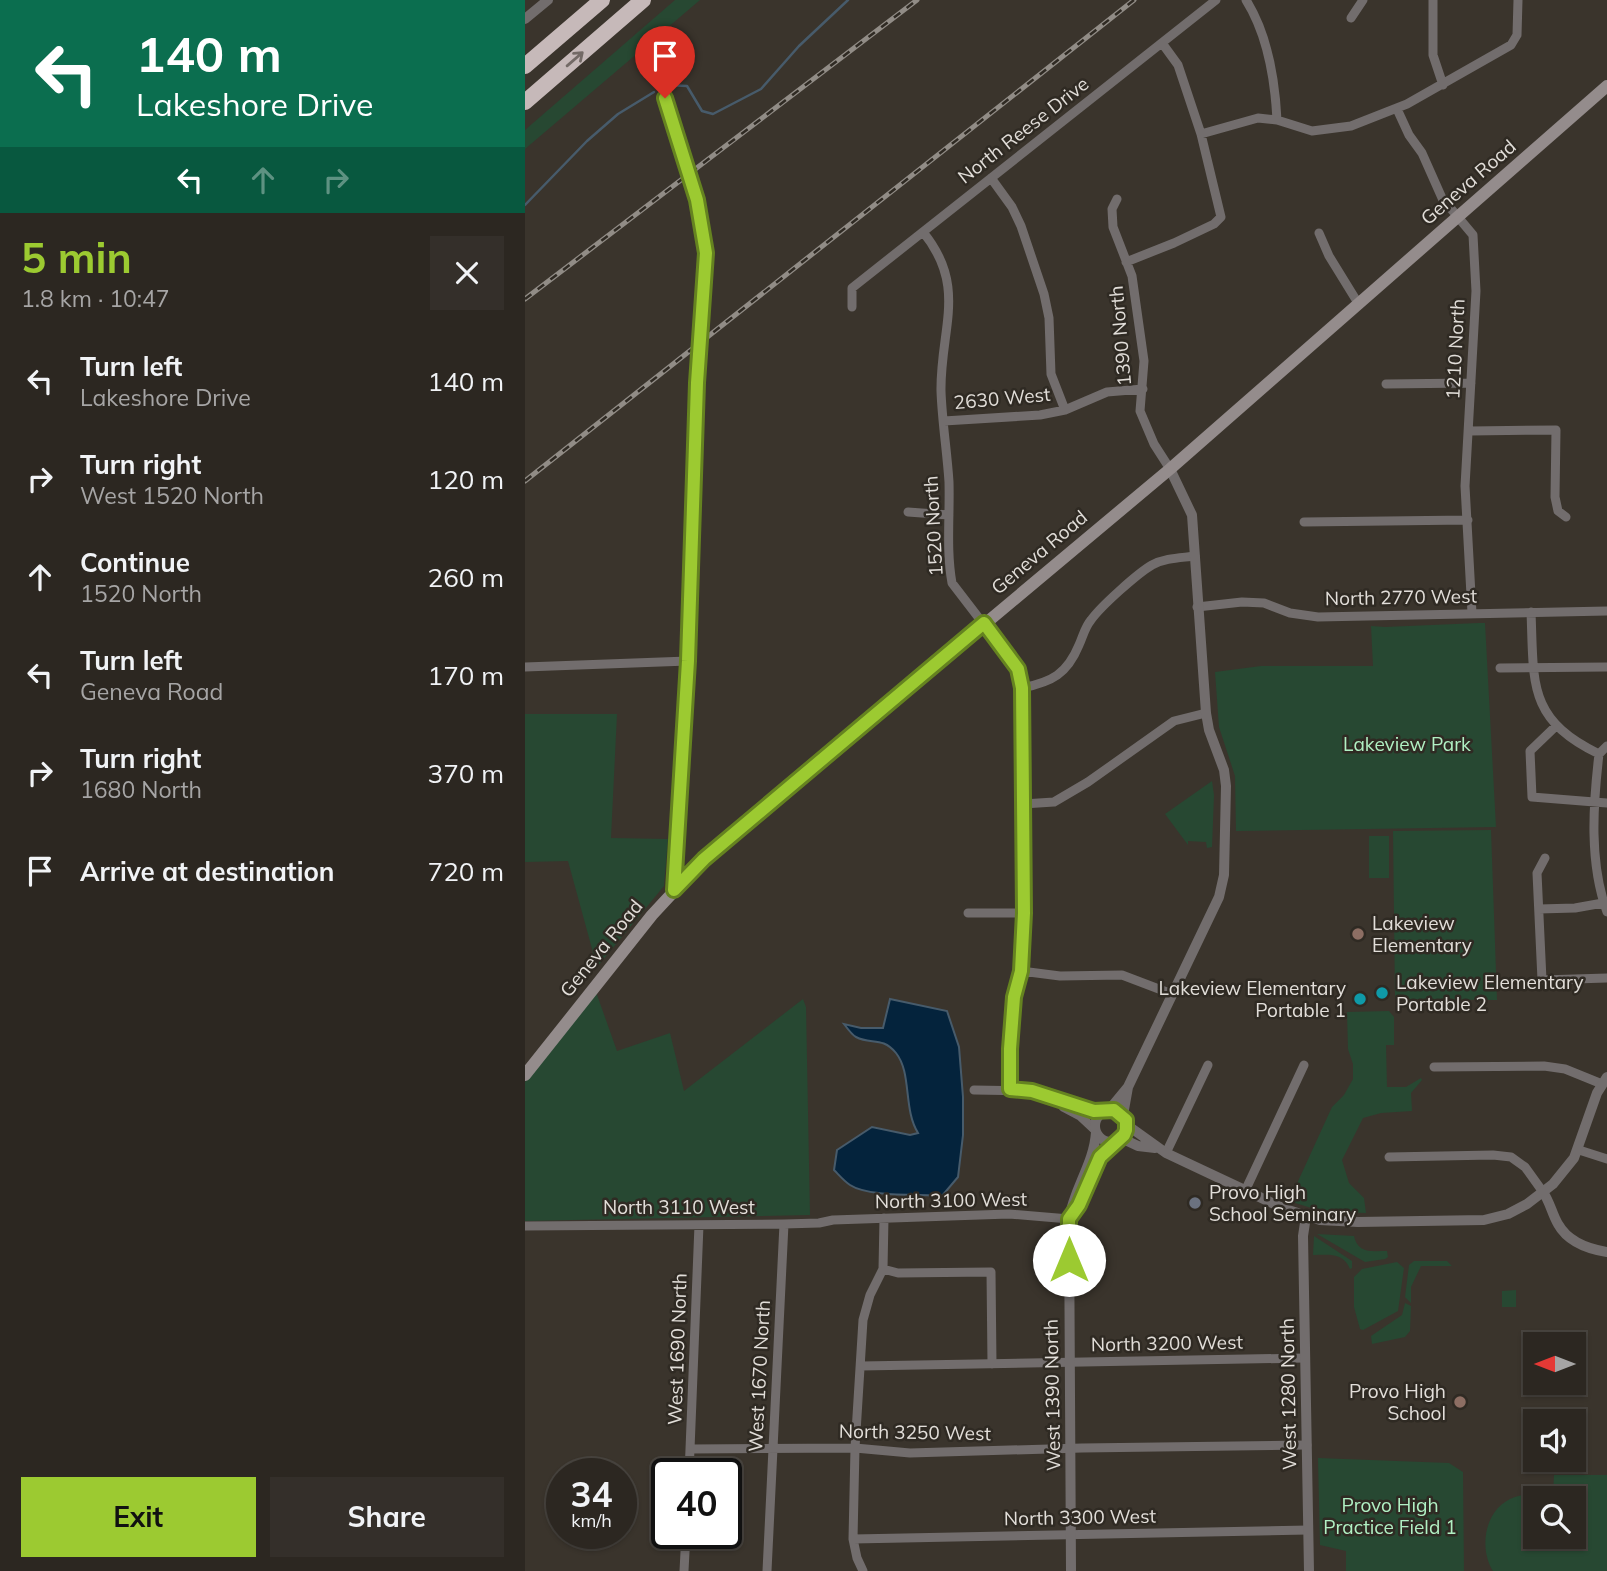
<!DOCTYPE html>
<meta charset="utf-8">
<style>
body{margin:0;font-family:Mulish,sans-serif;background:#342f2a;color:#f1f3f6;height:100vh;display:flex;flex-direction:column;font-size:26px;white-space:nowrap}
*{box-sizing:border-box;margin:0}
p{font-size:23px;color:#a6a5a5}
.icon{flex:none;width:38px;height:38px;fill:none;stroke:currentColor;stroke-width:2;stroke-linecap:round;stroke-linejoin:round}
.map{position:relative;flex:1;overflow:hidden}
.side{display:flex;flex-direction:column;background:#2c2721;width:525px}
.side>*{flex:none}
.hud{background:#0b6e4f;color:#fff;overflow:hidden}
.needle{width:46px;rotate:270deg}
.fabs{position:absolute;left:998px;top:1332px;display:grid;gap:14px}
.fabs a{display:grid;place-items:center;width:63px;height:63px;border-radius:0px;background:#2c2721;box-shadow:0 2px 5px #0004,0 0 0 2px #48443f;font-size:35px}
.speed{position:absolute;left:21px;top:1458px;display:flex;gap:14px;font-size:35px;font-weight:700;text-align:center}
.speed>*{display:grid;place-content:center;width:91px;height:91px;border-radius:50%;background:#2c2721;box-shadow:0 2px 5px #0004,0 0 0 2px #48443f;line-height:1}
.speed small{font-size:18px;font-weight:400}
.speed .limit{border:4px solid #111;border-radius:10px;background:#fff;color:#111}
.pin{position:absolute;display:grid;place-items:center;width:60px;height:60px;color:#fff;margin:-72px -30px;border-radius:50% 50% 50% 0;rotate:-45deg;box-shadow:0 0 7px #0007}
.pin .icon{rotate:45deg}
.me{position:absolute;width:77px;margin:-38px;rotate:0deg;stroke-linejoin:round;filter:drop-shadow(0 0 5px #0008)}
.turn{display:flex;align-items:center;gap:24px;height:147px;padding:0 21px;font-size:32px}
.turn .icon{width:91px;height:91px;stroke-width:2.5}
.turn b{display:block;font-size:49px;line-height:60px}
.lanes{display:flex;align-items:center;height:66px;padding:0 21px;background:#0003;justify-content:center;gap:35px;direction:ltr}
.lanes .off{opacity:.35}
.round{display:grid;place-items:center;flex:none;width:74px;height:74px;border-radius:0px;background:#342f2a}
.head{display:flex;align-items:center;justify-content:space-between;height:119px;padding:0 21px}
h1{font-size:42px;font-weight:700;line-height:52px;color:#9cca31}
.action{display:flex;gap:14px;margin-top:auto;padding:14px 21px}
.action a{flex:1;height:80px;border-radius:0px;background:#9cca31;color:#111;font-size:28px;font-weight:700;line-height:80px;text-align:center}
.action a+a{background:#342f2a;color:#f1f3f6}
ul{padding:0;list-style:none}
li{display:flex;align-items:center;gap:21px;height:98px;padding:0 21px}
li div{flex:1}
li b{display:block;font-size:26px}
li em{font-style:normal}
main{display:flex;flex:1;min-height:0}
.map>svg:first-child{display:block}
.green{fill:#274832;fill-rule:evenodd}
.water{fill:#04233c;stroke:#475b6b;stroke-width:2}
.lines{fill:none;stroke-linecap:round;stroke-linejoin:round}
.stream{stroke:#475b6b;stroke-width:2.5}
.minor{stroke:#726d6d;stroke-width:9}
.tertiary{stroke:#726d6d;stroke-width:10}
.secondary{stroke:#948c8c;stroke-width:12}
.motorway{stroke:#c6b9b9;stroke-width:16}
.rail-casing{stroke:#918c86;stroke-width:5}
.rail{stroke:#2f2a23;stroke-width:2.5;stroke-dasharray:8;stroke-linecap:butt}
.oneway{stroke:#736a66}
.route-casing{stroke:#658320;stroke-width:18}
.route{stroke:#9cca31;stroke-width:12}
.education-dot{fill:#8d6e63;stroke:#2f2a23;stroke-width:2.5}
.culture-dot{fill:#0f9aa8;stroke:#2f2a23;stroke-width:2.5}
.worship-dot{fill:#6b7280;stroke:#2f2a23;stroke-width:2.5}
.labels{text-anchor:middle;stroke-width:5;stroke-linejoin:round;paint-order:stroke}
.street-label{font-size:19px;fill:#e2ded9;stroke:#2f2a23}
.park-label{font-size:19px;fill:#b0f0c3;stroke:#2f2a23}
.poi-label{font-size:19px;fill:#e2ded9;stroke:#2f2a23;text-anchor:start}
</style>
<main>
<section class="side">
<div class="hud">
<div class="turn"><svg class="icon" aria-label="left" viewBox="0 0 24 24"><path d="M17 20v-9H6M10 6l-5 5 5 5"/></svg><div><b>140 m</b>Lakeshore Drive</div></div>
<div class="lanes"><svg class="icon" aria-label="left" viewBox="0 0 24 24"><path d="M17 20v-9H6M10 6l-5 5 5 5"/></svg><svg class="icon off" aria-label="ahead" viewBox="0 0 24 24"><path d="M12 20V5M6 11l6-6 6 6"/></svg><svg class="icon off" aria-label="right" viewBox="0 0 24 24"><path d="M7 20v-9h11M14 6l5 5-5 5"/></svg></div>
</div>
<div class="head"><div><h1>5 min</h1><p>1.8 km · 10:47</p></div><a class="round"><svg class="icon" aria-label="close" viewBox="0 0 24 24"><path d="M6 6l12 12M18 6L6 18"/></svg></a></div>
<ul>
<li><svg class="icon" aria-label="left" viewBox="0 0 24 24"><path d="M17 20v-9H6M10 6l-5 5 5 5"/></svg><div><b>Turn left</b><p>Lakeshore Drive</p></div><em>140 m</em></li>
<li><svg class="icon" aria-label="right" viewBox="0 0 24 24"><path d="M7 20v-9h11M14 6l5 5-5 5"/></svg><div><b>Turn right</b><p>West 1520 North</p></div><em>120 m</em></li>
<li><svg class="icon" aria-label="ahead" viewBox="0 0 24 24"><path d="M12 20V5M6 11l6-6 6 6"/></svg><div><b>Continue</b><p>1520 North</p></div><em>260 m</em></li>
<li><svg class="icon" aria-label="left" viewBox="0 0 24 24"><path d="M17 20v-9H6M10 6l-5 5 5 5"/></svg><div><b>Turn left</b><p>Geneva Road</p></div><em>170 m</em></li>
<li><svg class="icon" aria-label="right" viewBox="0 0 24 24"><path d="M7 20v-9h11M14 6l5 5-5 5"/></svg><div><b>Turn right</b><p>1680 North</p></div><em>370 m</em></li>
<li><svg class="icon" aria-label="arrive" viewBox="0 0 24 24"><path d="M6 21V4h12l-3 4 3 4H6"/></svg><div><b>Arrive at destination</b></div><em>720 m</em></li>
</ul>
<div class="action"><a>Exit</a><a>Share</a></div>
</section>
<div class="map">
<svg width="1082" height="1571" viewBox="0 0 1082 1571">
<rect width="100%" height="100%" fill="#3a342c"/>
<path class="green" d="M150,0H175L0,149V130Z
M954,623H960L971,827L711,831L710,776L694,727L690,672L736,666H848L846,626L860,627Z
M0,714H92L86,838L143,839L139,886L72,967L43,861L0,862Z
M687,781L689,795L687,847L682,848L681,842L663,841V845L640,814Z
M966,830L972,1000L870,999L868,831Z
M844,836H864V878H844Z
M71,992L92,1051L145,1033L159,1091L278,999L281,1007L285,1215L0,1221V1082Z
M864,1011L869,1017V1045H861L862,1087H881L896,1078L897,1080L886,1093L887,1111L856,1113L838,1118L817,1160L824,1183L839,1198L841,1213L796,1211L764,1201L807,1107L819,1095L828,1079V1064L823,1049L822,1012Z
M792,1234L829,1236C833,1254 847,1251 862,1251L863,1257L860,1259L840,1262Z
M789,1236L827,1261V1268L825,1269C818,1252 804,1255 788,1255Z
M889,1261H922L927,1266H896L886,1287V1303L880,1297L884,1265Z
M872,1262L879,1268L873,1311L838,1330L835,1329L829,1307V1277L837,1269Z
M991,1290V1307H977V1291Z
M880,1303L886,1306L885,1331L880,1337L847,1344L846,1336L877,1315Z
M793,1458L924,1463L938,1472L939,1571H821V1551L795,1545Z
M1029,1475H1082V1571H968C953,1547 960,1507 990,1497C1002,1493 1016,1494 1028,1494ZM1010,1498H1048V1536H1010Z"/>
<path class="water" d="M365,999L422,1011L434,1047L438,1097V1135L433,1177L417,1196C394,1194 343,1197 325,1185C319,1181 314,1175 309,1170L312,1150L347,1127L385,1135L393,1133C378,1109 387,1073 371,1053C357,1036 346,1045 331,1037C327,1035 322,1028 319,1024L336,1028H358Z"/>
<g class="lines">
<path class="stream" d="M141,85L162,86L177,111L188,114L236,89L274,46L323,0
M0,205L62,141L93,114L129,92"/>
<path class="minor" d="M721,0C743,35 750,80 752,120
M908,0V55L918,85
M826,18L838,0
M134,68L145,114L172,200L181,253L172,383L163,661L149,889
M872,109L884,135L897,153L917,198L948,235L951,291L940,486L947,613
M676,134L733,118L752,120L787,131L826,126L882,104L986,45L992,35L993,0
M466,178L487,207L496,226L519,294L524,318L526,374L540,410
M592,199L587,209L588,227L607,276L619,361L615,411L629,444L645,469
M398,232C443,287 415,329 416,391C417,421 422,451 424,482C425,515 421,550 427,583L493,669L497,688L499,913L496,971L489,997L485,1049V1089
M794,233L804,256L833,303
M601,262L649,243L689,224L696,217L676,134L653,65L637,43
M327,307V288L691,0
M861,384L946,383
M419,421L515,415L540,410L582,392L618,389
M945,431L1031,430L1030,497L1033,511L1041,517
M383,512L424,515
M779,522L943,520
M672,607L717,602L739,603L765,613L793,617L1082,611
M1006,612C1009,683 1002,719 1074,754
M0,667L163,661
M975,668L1082,667
M497,688C527,682 542,674 554,645C558,636 560,627 566,620C576,606 613,573 627,565C640,558 655,558 670,556
M1031,726L1005,751L1007,797L1082,803
M1082,746L1074,754C1068,805 1064,863 1082,912
M498,804L529,802L563,782L649,721L681,713
M1020,858L1012,873L1017,980L1082,978
M1014,909L1050,908L1078,903
M443,913H499
M496,971L535,976L597,975L647,994
M909,1067L1019,1066L1040,1069L1077,1084
M449,1090L507,1091L548,1105L579,1111
M538,1107L555,1116L570,1130
M1054,1150L1082,1159
M641,1153L683,1065
M864,1157L968,1155L986,1157L1000,1167L1018,1192
M721,1189L779,1065
M0,1226L259,1224L294,1223L308,1220L484,1214L544,1219
M358,1269L373,1273L466,1272L467,1364
M336,1366L780,1358
M165,1449L330,1448L385,1453L557,1448L782,1445
M164,1474L174,1225
M328,1539L783,1530
M159,1571L161,1533
M242,1571L259,1224
M338,1571L332,1558L328,1539L330,1448L338,1320L345,1295L358,1269L359,1218"/>
<path class="tertiary" d="M0,19L23,0
M584,1110L603,1087
M570 1126a16 16 0 1 1 32 0a16 16 0 1 1-32 0Z
M598,1115L603,1087L694,897L699,875L701,786L699,770L684,730L681,713L667,515L645,469
M602,1125L641,1153L760,1209L795,1220L833,1222L959,1220L983,1214L1002,1204L1028,1184L1049,1158L1072,1093L1082,1077
M596,1138L613,1146L630,1148
M1018,1192C1025,1202 1027,1214 1033,1224C1043,1242 1063,1249 1082,1252
M781,1216L778,1236L784,1571
M546,1217C563,1193 567,1161 591,1141
M546,1571L544,1219C549,1188 569,1164 571,1132"/>
<path class="secondary" d="M0,1075L127,915L179,859L645,469L1082,86"/>
<path class="motorway" d="M0,66L77,0
M0,102L118,0"/>
<defs>
<path id="rail" d="M0,299L392,0
M0,481L609,0"/>
</defs>
<use href="#rail" class="rail-casing"/>
<use href="#rail" class="rail"/>
</g>
<defs><path id="oneway-shaft" d="M-6 0H5M1.5-3L5.5 0L1.5 3" fill="none" stroke-width="1.6" stroke-linecap="round" stroke-linejoin="round" transform="scale(1.75)"/></defs>
<use class="oneway" href="#oneway-shaft" transform="translate(50 59) rotate(-41)"/>
<g class="lines">
<defs>
<path id="route" d="M140,98L172,200L181,253L172,383L163,661L149,890L179,859L459,623L493,669L497,688L499,913L496,971L489,997L485,1049V1089L507,1091L569,1111L589,1110L601,1120V1130L599,1135L575,1157L554,1205L544,1219V1260"/>
</defs>
<use href="#route" class="route-casing"/>
<use href="#route" class="route"/>
</g>
<g class="education-dot">
<circle cx="833" cy="934" r="7"/>
<circle cx="935" cy="1402" r="7"/>
</g>
<g class="culture-dot">
<circle cx="857" cy="993" r="7"/>
<circle cx="835" cy="999" r="7"/>
</g>
<circle class="worship-dot" cx="670" cy="1203" r="7"/>
<g class="labels">
<g class="street-label">
<text transform="translate(498 130) rotate(-38)" y="7">North Reese Drive</text>
<text transform="translate(943 182) rotate(-41)" y="7">Geneva Road</text>
<text transform="translate(595 336) rotate(-95)" y="7">1390 North</text>
<text transform="translate(930 349) rotate(-87)" y="7">1210 North</text>
<text transform="translate(477 398) rotate(-5)" y="7">2630 West</text>
<text transform="translate(408 526) rotate(-93)" y="7">1520 North</text>
<text transform="translate(514 552) rotate(-40)" y="7">Geneva Road</text>
<text transform="translate(876 597) rotate(-1)" y="7">North 2770 West</text>
<text transform="translate(76 948) rotate(-51)" y="7">Geneva Road</text>
<text transform="translate(426 1200) rotate(-1)" y="7">North 3100 West</text>
<text x="154" y="1214">North 3110 West</text>
<text transform="translate(642 1343) rotate(-1)" y="7">North 3200 West</text>
<text transform="translate(152 1349) rotate(-88)" y="7">West 1690 North</text>
<text transform="translate(234 1376) rotate(-87)" y="7">West 1670 North</text>
<text transform="translate(763 1394) rotate(-91)" y="7">West 1280 North</text>
<text transform="translate(527 1395) rotate(-91)" y="7">West 1390 North</text>
<text transform="translate(390 1432) rotate(1)" y="7">North 3250 West</text>
<text transform="translate(555 1517) rotate(-1)" y="7">North 3300 West</text>
</g>
<g class="park-label">
<text x="882" y="751">Lakeview Park</text>
<text x="865" y="1512">Provo High<tspan x="865" dy="22">Practice Field 1</tspan></text>
</g>
<g class="poi-label">
<text x="847" y="930">Lakeview<tspan x="847" dy="22">Elementary</tspan></text>
<text x="871" y="989">Lakeview Elementary<tspan x="871" dy="22">Portable 2</tspan></text>
<text x="821" y="995" text-anchor="end">Lakeview Elementary<tspan x="821" dy="22">Portable 1</tspan></text>
<text x="684" y="1199">Provo High<tspan x="684" dy="22">School Seminary</tspan></text>
<text x="921" y="1398" text-anchor="end">Provo High<tspan x="921" dy="22">School</tspan></text>
</g>
</g>
</svg>
<div class="fabs">
<a><svg class="needle" viewBox="-14 -14 28 28"><path d="M0-13l5 13h-10z" fill="#e53935"/><path d="M0 13l5-13h-10z" fill="#a6a5a5"/></svg></a>
<a><svg class="icon" aria-label="sound" viewBox="0 0 24 24"><path d="M4 9h4l5-4v14l-5-4H4zM17 9q2 3 0 6"/></svg></a>
<a><svg class="icon" aria-label="search" viewBox="0 0 24 24"><circle cx="10" cy="10" r="6"/><path d="M15 15l6 6"/></svg></a>
</div>
<div class="speed"><div>34<small>km/h</small></div><div class="limit">40</div></div>
<div class="pin" style="left:140px;top:98px;background:#d93025"><svg class="icon" aria-label="arrive" viewBox="0 0 24 24"><path d="M6 21V4h12l-3 4 3 4H6"/></svg></div>
<svg class="me" style="left:544px;top:1260px" viewBox="-20 -20 40 40"><circle r="19" fill="#fff"/><path d="M0-13L10 11 0 6-10 11z" fill="#9cca31"/></svg>
</div>
</main>
